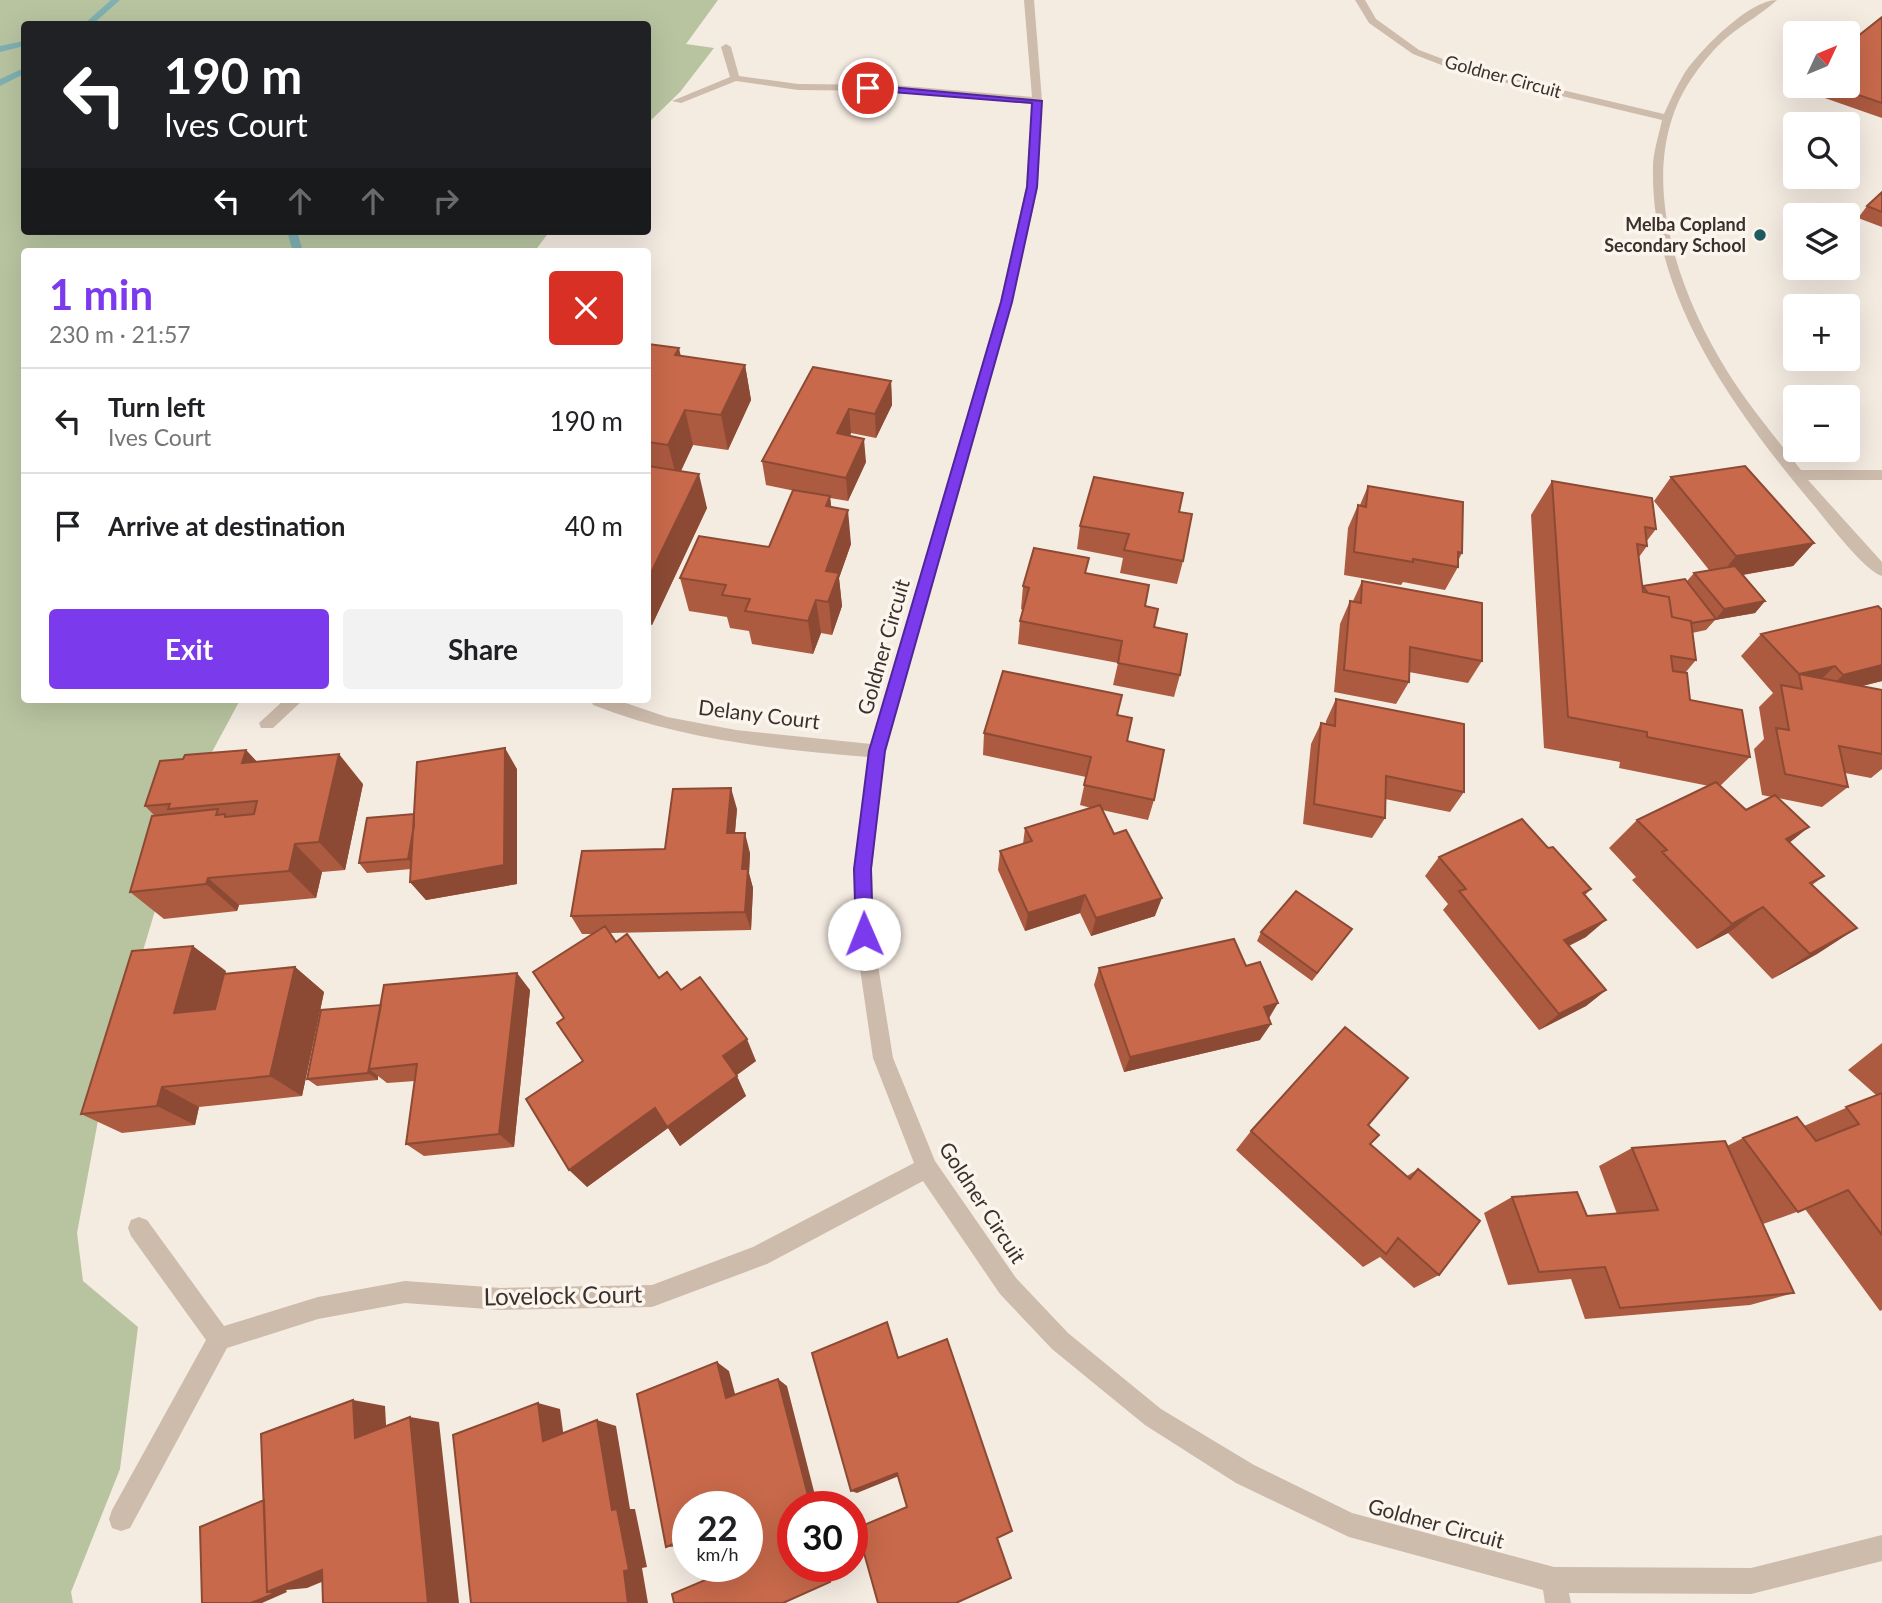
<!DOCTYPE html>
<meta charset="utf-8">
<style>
body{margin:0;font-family:Lato,sans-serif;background:#f2f2f2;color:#202124;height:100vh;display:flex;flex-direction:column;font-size:26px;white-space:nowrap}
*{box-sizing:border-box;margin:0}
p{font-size:23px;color:#757577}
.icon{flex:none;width:38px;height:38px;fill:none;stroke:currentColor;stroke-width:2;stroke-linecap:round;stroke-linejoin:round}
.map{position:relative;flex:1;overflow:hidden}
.panel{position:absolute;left:21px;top:248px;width:630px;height:455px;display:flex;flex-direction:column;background:#fff;border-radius:7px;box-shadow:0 7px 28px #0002}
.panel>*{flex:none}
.hud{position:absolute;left:21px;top:21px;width:630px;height:214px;border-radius:7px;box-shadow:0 7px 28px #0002;background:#202124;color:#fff;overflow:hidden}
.needle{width:46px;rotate:46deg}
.fabs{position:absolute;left:1783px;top:21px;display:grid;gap:14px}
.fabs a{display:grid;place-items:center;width:77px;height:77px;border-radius:7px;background:#fff;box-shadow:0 7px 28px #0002;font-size:35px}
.speed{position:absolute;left:672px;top:1491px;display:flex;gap:14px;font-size:35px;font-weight:700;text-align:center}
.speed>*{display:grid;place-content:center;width:91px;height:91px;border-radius:50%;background:#fff;box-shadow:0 7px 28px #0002;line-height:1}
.speed small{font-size:18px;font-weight:400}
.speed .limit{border:10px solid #d22;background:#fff;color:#111}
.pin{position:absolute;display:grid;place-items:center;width:60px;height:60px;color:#fff;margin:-30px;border:4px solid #fff;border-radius:50%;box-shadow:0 2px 7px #0007}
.me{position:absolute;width:77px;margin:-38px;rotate:359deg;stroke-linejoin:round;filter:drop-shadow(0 0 5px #0008)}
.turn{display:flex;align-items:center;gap:24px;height:147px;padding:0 28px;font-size:32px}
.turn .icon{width:91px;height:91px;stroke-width:2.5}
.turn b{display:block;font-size:49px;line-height:60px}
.lanes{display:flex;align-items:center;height:66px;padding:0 28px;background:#0003;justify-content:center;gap:35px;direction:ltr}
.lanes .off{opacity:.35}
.round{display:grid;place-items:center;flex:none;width:74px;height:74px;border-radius:7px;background:#f2f2f2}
.summary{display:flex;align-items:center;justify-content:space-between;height:119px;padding:0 28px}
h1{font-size:42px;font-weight:700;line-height:52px;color:#7c3aed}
.cta{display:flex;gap:14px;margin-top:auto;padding:14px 28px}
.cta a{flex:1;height:80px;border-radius:7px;background:#7c3aed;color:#fff;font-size:28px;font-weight:700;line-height:80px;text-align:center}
.cta a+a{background:#f2f2f2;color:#202124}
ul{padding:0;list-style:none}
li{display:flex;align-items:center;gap:21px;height:105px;padding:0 28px;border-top:2px solid #e0e0e0}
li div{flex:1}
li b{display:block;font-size:26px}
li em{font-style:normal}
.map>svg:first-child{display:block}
.green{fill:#b8c4a0}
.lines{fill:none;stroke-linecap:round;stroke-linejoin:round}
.stream{fill:#7fb0b2;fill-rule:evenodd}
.minor{fill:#cdbbac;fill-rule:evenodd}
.wall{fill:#ac5a40}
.shaded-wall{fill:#8c4a34}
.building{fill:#c8694b;stroke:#8c4a34;stroke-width:2}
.route{fill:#7c3aed;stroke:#51269a;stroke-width:2}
.poi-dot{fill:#1f5a5e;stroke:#fbf5ee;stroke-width:2.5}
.labels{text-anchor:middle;stroke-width:7;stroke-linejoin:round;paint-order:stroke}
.far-street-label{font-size:18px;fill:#3b302b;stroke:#fbf5ee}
.far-poi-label{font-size:18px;font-weight:bold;fill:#3b302b;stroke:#fbf5ee;text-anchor:end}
.street-label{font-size:21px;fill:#3b302b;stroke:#fbf5ee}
.near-street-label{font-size:24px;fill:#3b302b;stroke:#fbf5ee}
</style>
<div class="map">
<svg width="1882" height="1603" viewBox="0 0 1882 1603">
<rect width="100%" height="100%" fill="#f4ebe1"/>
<path class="green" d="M0,0H718L686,44L714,48L680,92L648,123V24H24V231H550L534,252H24V700H240L191,791L108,1067L77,1233L83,1281L138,1327L120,1469L71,1592L73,1603H0Z"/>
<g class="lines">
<path class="stream" d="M111,0H120L93,24H84Z
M24,41V46L0,52V46Z
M24,68V74L0,86V79Z
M287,231H297L303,252H293Z"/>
<path class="minor" d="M1024,0H1034L1042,101L1038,187L1012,302L885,751L872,869L873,934L893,1058L935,1161L1016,1278L1068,1333L1161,1409L1254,1465L1352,1513L1554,1567L1751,1568L1882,1535V1561L1751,1594L1569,1593L1571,1603H1545L1543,1590L1349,1537L1236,1483L1145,1425L1052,1349L1000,1294L923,1181L767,1264L652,1307L501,1310L405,1303L318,1319L227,1348L130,1528L121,1531L112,1528L109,1519L112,1510L206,1340L131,1236L128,1228L131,1220L139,1217L147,1220L224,1326L318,1297L405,1281L501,1288L652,1285L753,1247L914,1163L873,1058L855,934L854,869L868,757C773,749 683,740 593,705L591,700H617L667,717L736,730L871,744L1000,302L1026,187L1032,104L894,91L798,90L736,81L681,103L672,101L730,77L721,47L726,44L731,47L739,76L798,84L894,85L1032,97Z
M1355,0H1365L1376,19L1419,50L1464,67L1664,114C1670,101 1676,87 1684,74C1699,51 1749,0 1777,0C1763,13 1745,23 1730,35C1717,45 1703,62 1694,75C1631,163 1676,289 1727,371C1749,406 1776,438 1801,470H1882V480H1808L1882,562V576C1866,572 1828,523 1816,508C1737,414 1650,298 1653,167C1653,152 1659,135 1662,120L1457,71L1413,54L1369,23Z
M284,700H303L273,728H261L259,723Z"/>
</g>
<path class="wall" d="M1882,17V118L1799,89L1801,86H1848Z
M1882,192V227L1858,218L1867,206Z
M648,344L681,356L745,365L751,400L728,450L693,445L681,471L707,508L652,625L648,624Z
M891,381L892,405L876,438L851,433L850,436L866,462L848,501L830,498L831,507L851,544L839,578L842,606L832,635L821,633L813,654L752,644L749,631L730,628L727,617L689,611L680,578L769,547L800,492L766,485L762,461Z
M1671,477L1814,543L1793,566L1743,575L1765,601L1755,613L1715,620L1706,630L1692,633L1696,660L1685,673L1690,700L1750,757L1720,786L1746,810L1772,797L1762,795L1754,749L1764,739L1759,707L1773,693L1741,656L1761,634L1882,610V681L1861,686L1882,690V769L1871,778L1845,773L1848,787L1822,807L1778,798L1790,843L1824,876L1812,885L1857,928L1817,954L1772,979L1728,933L1697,949L1632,880L1636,877L1609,848L1637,820L1709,786L1619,768L1620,762L1544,748L1531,515L1552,481L1656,529L1646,542L1647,546L1639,557L1642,587L1687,581L1694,573L1709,570L1654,501Z
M1368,486L1462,553L1458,561V567L1445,590L1403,582L1401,585L1344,575L1348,528L1358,505H1360Z
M1179,512L1183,561L1177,584L1120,573L1123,558L1077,549L1080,526Z
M1087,573L1145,606L1154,627L1180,675L1174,697L1113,685L1118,663L1018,644L1020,621L1023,610L1021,609L1023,586Z
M1362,581L1482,661L1468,683L1409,672V682L1396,704L1334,692L1340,624L1350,601H1353Z
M1336,699L1464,792L1450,812L1385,799V818L1372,838L1303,824L1311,744L1321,723L1326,724V721Z
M1118,715L1127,741L1154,800L1148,820L1102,810L1155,916L1091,936L1080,913L1025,931L998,870L1000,851L1023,844L1025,828L1091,808L1080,805L1086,777L983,755L984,733Z
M246,750L257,762L363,784L345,870L322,872L316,898L239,905L237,911L164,919L130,892L155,816L145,806L183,759Z
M517,769V884L426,900L410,882L411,869L367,873L359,863L414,814Z
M737,809L735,833L750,853L749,874L753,888L751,930L610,933L616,942L659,978L681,990L756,1061L736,1075L746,1096L680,1146L668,1128L587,1187L583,1061L564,1018L593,934H582L571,916L665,849Z
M1548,848L1591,889L1585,895L1586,937L1569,946L1606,990L1586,1006L1539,1030L1443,910L1448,904L1425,876L1439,857Z
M1261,932L1345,938L1312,981L1257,941Z
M295,967L324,992L302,1096L199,1107L195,1125L122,1133L81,1114L226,971L225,974Z
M1099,968L1260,1040L1124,1072L1094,985Z
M530,990L514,1147L424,1156L406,1144L415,1081L387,1083L378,1076V1080L317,1086L307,1079L381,1005Z
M1882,1043V1310L1880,1311L1805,1209L1763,1224L1794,1293L1750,1305L1585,1319L1571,1279L1508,1285L1484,1213L1512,1197L1587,1216L1617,1214L1599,1166L1632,1148L1727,1146L1743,1138L1804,1126L1876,1095L1848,1070Z
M1368,1125L1370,1144L1407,1176L1418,1169L1439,1275L1414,1288L1380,1257L1363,1267L1236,1150L1251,1131Z"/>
<path class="shaded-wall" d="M679,348L687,383L675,355Z
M745,365L751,400L728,450L721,415Z
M891,381L892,405L876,438L875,414Z
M849,409L851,433L839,457L837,433Z
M685,410L693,445L677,479L668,445Z
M864,439L866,462L848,501L846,478Z
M699,474L707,508L652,625L648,611V579Z
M830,496L834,530L826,506Z
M848,510L851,544L839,578L842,606L832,635L826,571Z
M1814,543L1793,566L1717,579L1736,556Z
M816,600L821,633L813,654L808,621Z
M1765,601L1755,613L1715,620L1724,609Z
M1882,665V681L1820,697L1843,675Z
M1835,666L1812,688L1802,689L1799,674Z
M505,748L517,769V884L426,900L410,882Z
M246,750L274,780L242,763Z
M339,754L363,784L345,870L319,842Z
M731,788L737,809L733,852L727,833Z
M416,813V869L408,859Z
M1809,827L1773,856L1786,839Z
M745,833L750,853L749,873L753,888L751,930L745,912L742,869Z
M295,844L322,872L316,898L289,871Z
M208,878L239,905L237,911L206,884Z
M1085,895L1080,913L1025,931L1028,913Z
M1162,898L1155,916L1091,936L1096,918Z
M1763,907L1728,933L1697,949L1732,924Z
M1606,920L1586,937L1545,957L1564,940Z
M1857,928L1817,954L1772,979L1810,954Z
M193,946L226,971L209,1036L174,1013Z
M295,967L324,992L302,1096L270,1076Z
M517,973L530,990L514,1147L499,1134Z
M1606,990L1586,1006L1539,1030L1559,1014Z
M1278,1003L1268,1020L1264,1007Z
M1271,1024L1260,1040L1124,1072L1130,1057Z
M747,1039L756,1061L733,1078L723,1056Z
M369,1069L378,1076V1080L368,1073Z
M737,1076L746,1096L680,1146L668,1128L587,1187L569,1170L655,1108Z
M162,1087L199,1107L195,1125L157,1106Z
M717,1362L729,1371L738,1405L726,1398Z
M778,1379L787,1386L818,1507H811Z
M353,1400L385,1406L387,1442L355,1438Z
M538,1403L560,1409L565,1446L543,1441Z
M410,1417L439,1422L459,1603H428Z
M597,1420L616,1426L630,1509H635L647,1567L642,1568L648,1603H628Z
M897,1473L899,1476L857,1493L851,1491Z
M688,1538V1543L682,1546L666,1547Z
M826,1566H834L837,1578L830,1582Z
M358,1567L307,1588L286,1590L287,1592L262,1603H251L267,1592L322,1570Z"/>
<path class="building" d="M1882,17V103L1832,86H1848V44Z
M1882,192V212L1867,206Z
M648,344L679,348L675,355L745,365L721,415L685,410L668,445L648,442Z
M813,367L891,381L875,414L849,409L837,433L864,439L846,478L762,461Z
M648,466L699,474L648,579Z
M1745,466L1814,543L1736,556L1671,477Z
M1094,477L1183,493L1179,512L1192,514L1183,561L1124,550L1129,534L1080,526Z
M1552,481L1652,498L1656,529L1645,527L1647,546L1637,544L1643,592L1669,597L1672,617L1691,621L1696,660L1671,656L1673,671L1687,673L1690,700L1742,710L1750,757L1647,737V732L1568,717Z
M1368,486L1463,502L1462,553L1458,552V567L1413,559V562L1354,552L1358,505L1366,507Z
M793,490L830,496L826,506L848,510L826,571L839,573L828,602L816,600L808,621L745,611L750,599L722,595L726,585L680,578L699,536L769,547Z
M1034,548L1089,558L1085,573L1149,585L1145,606L1158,609L1154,627L1187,634L1180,675L1118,663L1122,641L1020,621L1029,588L1023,586Z
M1735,566L1765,601L1724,609L1694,573Z
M1685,579L1716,619L1691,623V621L1672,617L1669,597L1648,593L1643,586Z
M1362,581L1482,603V661L1410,647L1409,682L1344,670L1350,601L1361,603Z
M1878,606L1882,610V665L1843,675L1835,666L1799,674L1761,634Z
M1003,671L1122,695L1117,715L1132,718L1127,741L1164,750L1154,800L1084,785L1091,757L984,733Z
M1799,674L1882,690V754L1839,746L1848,787L1785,774L1776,728L1789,730L1781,685L1802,689Z
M1336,699L1464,724V792L1386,776L1385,818L1314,804L1321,723L1335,726Z
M505,748L504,865L410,882L417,762Z
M246,750L242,763L339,754L319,842L295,844L289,871L208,878L206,884L130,892L152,816L218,809L216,815L225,814V817L254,814L257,801L168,809L170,804L145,806L160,761L183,759L185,755Z
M1716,782L1746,810L1775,795L1809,827L1786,839L1824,876L1810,883L1857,928L1810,954L1763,907L1732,924L1662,852L1667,850L1637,820Z
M731,788L727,833H745L742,869H748L745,912L571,916L582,851L665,849L673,789Z
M1100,805L1114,834L1126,830L1162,898L1096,918L1085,895L1028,913L1000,851L1032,841L1025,828Z
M414,814V826L408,859L359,863L367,818Z
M1522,819L1548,848L1553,847L1591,889L1583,893L1606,920L1564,940L1606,990L1559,1014L1459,891L1466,889L1439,857Z
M1296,891L1352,929L1317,973L1261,932Z
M605,926L616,942L627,934L659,978L667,972L681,990L700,977L747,1039L723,1056L737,1076L667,1127L655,1108L569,1170L526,1099L583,1061L557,1023L564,1018L533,972Z
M1234,939L1246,966L1260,962L1278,1003L1264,1007L1271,1024L1130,1057L1099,968Z
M193,946L174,1013L215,1009L224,974L295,967L270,1076L162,1087L157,1106L81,1114L132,951Z
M517,973L499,1134L406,1144L417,1064L369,1069L384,985Z
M381,1005L368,1073L307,1079L321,1010Z
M1345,1027L1408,1078L1368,1125L1379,1135L1370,1144L1410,1179L1418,1169L1480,1221L1439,1275L1398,1238L1386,1254L1251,1131Z
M1882,1093V1235L1848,1190L1798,1212L1743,1138L1797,1117L1816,1141L1859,1124L1846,1107Z
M1725,1141L1794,1293L1620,1308L1605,1267L1539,1272L1512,1197L1577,1192L1587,1216L1658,1210L1632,1148Z
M887,1322L898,1358L947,1339L1012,1531L997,1538L1011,1578L956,1603H878L857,1528L907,1507L897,1473L851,1491L812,1353Z
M717,1362L726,1398L778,1379L811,1507H793V1566H826L830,1582L783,1603H674L672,1594L722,1573L721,1566H747V1507H688V1538L666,1547L637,1394Z
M353,1400L355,1438L410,1417L428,1603H323L322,1570L267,1592L261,1434Z
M538,1403L543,1441L597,1420L612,1510L617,1509L629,1570L624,1571L628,1603H471L453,1435Z
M264,1500L267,1592H272L273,1594L251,1603H202L200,1527Z"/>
<path class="route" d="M868,85L1042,101L1037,187L1012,302L885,751L871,869L873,934L864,942L856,934L854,869L869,751L1001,302L1027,187L1032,103L865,90Z"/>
<circle class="poi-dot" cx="1760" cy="235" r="7"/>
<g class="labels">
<g class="far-street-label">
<text transform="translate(1503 77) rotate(15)" y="6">Goldner Circuit</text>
</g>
<g class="far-poi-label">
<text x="1746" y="231">Melba Copland<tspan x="1746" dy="21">Secondary School</tspan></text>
</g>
<g class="street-label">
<text transform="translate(884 647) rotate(-74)" y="7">Goldner Circuit</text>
<text transform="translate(759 715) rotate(7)" y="7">Delany Court</text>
<text transform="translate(982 1203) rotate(57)" y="7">Goldner Circuit</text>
<text transform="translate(1436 1524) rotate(15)" y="7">Goldner Circuit</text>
</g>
<g class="near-street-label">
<text transform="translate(563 1296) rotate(-1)" y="8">Lovelock Court</text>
</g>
</g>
</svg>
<div class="fabs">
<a><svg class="needle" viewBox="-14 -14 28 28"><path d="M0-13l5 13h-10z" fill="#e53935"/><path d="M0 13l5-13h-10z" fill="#757577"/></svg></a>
<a><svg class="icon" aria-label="search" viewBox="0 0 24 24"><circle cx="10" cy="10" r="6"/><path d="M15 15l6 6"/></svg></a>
<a><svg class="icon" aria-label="layers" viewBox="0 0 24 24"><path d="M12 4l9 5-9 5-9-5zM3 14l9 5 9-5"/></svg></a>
<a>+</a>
<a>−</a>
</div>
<div class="speed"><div>22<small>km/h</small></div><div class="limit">30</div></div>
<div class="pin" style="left:868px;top:88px;background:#d93025"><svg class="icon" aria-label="arrive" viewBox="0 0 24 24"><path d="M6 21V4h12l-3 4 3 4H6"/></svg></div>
<svg class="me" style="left:864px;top:934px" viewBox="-20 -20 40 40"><circle r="19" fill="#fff"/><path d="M0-13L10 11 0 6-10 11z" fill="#7c3aed"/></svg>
<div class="hud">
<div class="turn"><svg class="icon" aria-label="left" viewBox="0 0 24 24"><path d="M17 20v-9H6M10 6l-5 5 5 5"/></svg><div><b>190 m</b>Ives Court</div></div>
<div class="lanes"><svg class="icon" aria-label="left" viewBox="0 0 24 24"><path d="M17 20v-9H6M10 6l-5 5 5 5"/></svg><svg class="icon off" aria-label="ahead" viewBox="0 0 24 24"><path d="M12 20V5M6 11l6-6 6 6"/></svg><svg class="icon off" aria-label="ahead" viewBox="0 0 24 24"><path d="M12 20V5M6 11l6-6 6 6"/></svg><svg class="icon off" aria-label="right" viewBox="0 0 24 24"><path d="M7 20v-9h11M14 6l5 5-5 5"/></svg></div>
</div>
<section class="panel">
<div class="summary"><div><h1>1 min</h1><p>230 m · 21:57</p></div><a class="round" style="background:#d93025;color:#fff"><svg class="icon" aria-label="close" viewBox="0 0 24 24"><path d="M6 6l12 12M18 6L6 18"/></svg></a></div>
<ul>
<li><svg class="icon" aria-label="left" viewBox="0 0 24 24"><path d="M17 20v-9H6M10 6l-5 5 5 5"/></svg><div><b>Turn left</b><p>Ives Court</p></div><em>190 m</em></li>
<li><svg class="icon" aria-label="arrive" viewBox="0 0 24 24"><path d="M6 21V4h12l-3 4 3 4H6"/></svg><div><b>Arrive at destination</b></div><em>40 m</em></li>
</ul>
<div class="cta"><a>Exit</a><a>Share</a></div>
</section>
</div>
